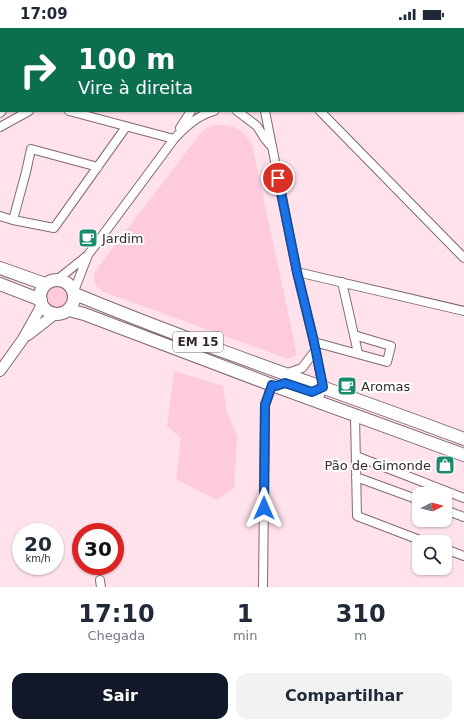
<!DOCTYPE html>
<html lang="pt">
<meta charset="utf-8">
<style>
body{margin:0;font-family:"DejaVu Sans",sans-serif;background:#f2f2f3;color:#1f2937;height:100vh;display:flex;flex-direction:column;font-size:15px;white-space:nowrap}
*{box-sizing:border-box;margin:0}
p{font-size:13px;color:#747a83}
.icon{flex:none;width:22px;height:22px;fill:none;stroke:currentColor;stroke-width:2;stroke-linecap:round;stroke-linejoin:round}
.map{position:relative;height:559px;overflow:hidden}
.drawer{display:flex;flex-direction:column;background:#fff;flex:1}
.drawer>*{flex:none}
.hud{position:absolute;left:0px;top:0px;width:464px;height:84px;box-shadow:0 1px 3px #0004;background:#0b6e4f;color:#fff;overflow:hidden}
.needle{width:26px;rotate:84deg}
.tools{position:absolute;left:412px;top:459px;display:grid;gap:8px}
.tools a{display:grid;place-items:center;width:40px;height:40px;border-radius:8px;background:#fff;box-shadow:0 1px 3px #0004;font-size:20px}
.speed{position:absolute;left:12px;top:495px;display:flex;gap:8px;font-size:20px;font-weight:700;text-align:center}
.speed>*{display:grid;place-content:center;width:52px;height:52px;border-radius:50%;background:#fff;box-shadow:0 1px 3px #0004;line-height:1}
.speed small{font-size:10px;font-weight:400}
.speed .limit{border:6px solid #d22;background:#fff;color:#111}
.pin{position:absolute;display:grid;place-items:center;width:34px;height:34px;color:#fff;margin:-17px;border:2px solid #fff;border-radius:50%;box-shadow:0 1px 4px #0007}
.me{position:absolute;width:44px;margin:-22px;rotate:0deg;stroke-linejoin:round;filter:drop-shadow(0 0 3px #0008)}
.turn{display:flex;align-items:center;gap:14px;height:84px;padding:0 12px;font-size:18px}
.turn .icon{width:52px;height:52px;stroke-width:2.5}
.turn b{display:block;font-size:28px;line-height:34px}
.eta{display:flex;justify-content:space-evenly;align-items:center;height:68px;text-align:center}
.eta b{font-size:24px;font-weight:600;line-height:28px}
.button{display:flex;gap:8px;margin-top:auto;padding:8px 12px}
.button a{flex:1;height:46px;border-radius:12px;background:#111827;color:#fff;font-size:16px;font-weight:600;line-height:46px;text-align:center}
.button a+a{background:#f2f2f3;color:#1f2937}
.status{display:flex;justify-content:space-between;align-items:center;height:28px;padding:0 20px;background:#fff;direction:ltr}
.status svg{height:11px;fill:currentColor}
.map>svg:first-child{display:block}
.green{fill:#fecbdc}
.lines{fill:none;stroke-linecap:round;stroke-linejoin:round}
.minor-casing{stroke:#826971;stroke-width:10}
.tertiary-casing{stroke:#826971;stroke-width:12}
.primary-casing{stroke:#826971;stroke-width:14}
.minor{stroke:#fff;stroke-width:8}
.tertiary{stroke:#fff;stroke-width:10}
.primary{stroke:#fff;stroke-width:12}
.route-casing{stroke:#114b97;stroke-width:10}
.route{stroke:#1a73e8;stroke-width:7}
.labels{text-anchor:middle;stroke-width:4;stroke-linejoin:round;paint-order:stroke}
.shield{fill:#fff;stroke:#716a6c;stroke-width:1}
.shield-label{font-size:12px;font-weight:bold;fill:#342a2d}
.poi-label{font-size:13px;fill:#342a2d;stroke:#fff;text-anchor:start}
</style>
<div class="status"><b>17:09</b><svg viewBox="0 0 49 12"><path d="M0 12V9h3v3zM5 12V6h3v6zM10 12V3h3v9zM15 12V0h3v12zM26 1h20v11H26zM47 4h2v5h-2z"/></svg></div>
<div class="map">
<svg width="464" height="559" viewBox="0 0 464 559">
<rect width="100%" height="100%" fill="#ffe2eb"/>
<path class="green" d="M214,97C233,96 244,101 252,117L296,322V327L288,331L104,264L96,258L93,248L99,238L203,102Z
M45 269a12 12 0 1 1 24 0a12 12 0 1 1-24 0Z
M174,343L223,358L226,381L237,408L234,460L217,472L176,451L181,410L167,398Z"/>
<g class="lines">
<defs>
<path id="minor" d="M281,0V1
M5,1L6,0
M179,1L180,0
M69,83L174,111
M237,83L257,98L265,111L271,118
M265,83L297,244L314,314L323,359L318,373
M320,83L464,230
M0,85L2,83
M0,99L29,83
M180,100L191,83
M0,188L13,192L54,200L126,99
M13,192L26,144L31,121L98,139
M297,244L464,283
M58,251L88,227L174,111C186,98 197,88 214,83
M342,254L358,325
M74,263L88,227
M314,314L387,334L391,318L354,307
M285,346L302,340L315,323
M355,387L357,488L425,514
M356,428L464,470
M356,449L419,472
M445,482L464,489
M445,521L464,528
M100,552L101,559
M263,559L265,377L272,357"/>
<path id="tertiary" d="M426,0V1
M441,0V1
M463,65L464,67
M28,307L55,286
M0,343L23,311L42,277"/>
<path id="primary" d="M0,240L45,256
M40 269a17 17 0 1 1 34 0a17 17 0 1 1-34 0Z
M0,256L41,272
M75,266C203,319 334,362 464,411
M69,282L84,286L272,357L464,427"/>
</defs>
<use href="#minor" class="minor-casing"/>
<use href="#tertiary" class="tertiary-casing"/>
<use href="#primary" class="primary-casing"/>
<use href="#minor" class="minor"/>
<use href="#tertiary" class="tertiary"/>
<use href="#primary" class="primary"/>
</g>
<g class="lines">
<defs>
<path id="route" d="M264,480L265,377L272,357L276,358L285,355L312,364L323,359L314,314L297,244L278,150"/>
</defs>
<use href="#route" class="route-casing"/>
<use href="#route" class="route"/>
</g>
<defs>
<symbol id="cafe-square" viewBox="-11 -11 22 22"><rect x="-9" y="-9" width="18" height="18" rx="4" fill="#178b6b" stroke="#fff"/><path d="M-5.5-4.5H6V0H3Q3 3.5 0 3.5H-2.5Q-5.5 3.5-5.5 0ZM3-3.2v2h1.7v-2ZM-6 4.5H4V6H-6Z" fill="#fff"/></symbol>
<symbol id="shop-square" viewBox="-11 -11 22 22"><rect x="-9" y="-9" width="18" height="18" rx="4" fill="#178b6b" stroke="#fff"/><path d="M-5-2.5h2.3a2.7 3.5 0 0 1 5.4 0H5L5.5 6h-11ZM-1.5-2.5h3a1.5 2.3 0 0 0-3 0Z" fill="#fff"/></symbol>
</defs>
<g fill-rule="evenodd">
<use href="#cafe-square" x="77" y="199" width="22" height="22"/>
<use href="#cafe-square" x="336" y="347" width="22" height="22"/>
<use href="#shop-square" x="434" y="426" width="22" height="22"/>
</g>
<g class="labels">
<rect class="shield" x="173" y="304" width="50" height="20" rx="3"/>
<g class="shield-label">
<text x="198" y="318">EM 15</text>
</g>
<g class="poi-label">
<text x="102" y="215">Jardim</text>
<text x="361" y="363">Aromas</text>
<text x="431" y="442" text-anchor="end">Pão de Gimonde</text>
</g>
</g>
</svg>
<div class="tools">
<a><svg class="needle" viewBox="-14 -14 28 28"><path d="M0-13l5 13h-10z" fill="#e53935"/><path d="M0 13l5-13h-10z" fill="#747a83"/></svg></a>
<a><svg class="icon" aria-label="search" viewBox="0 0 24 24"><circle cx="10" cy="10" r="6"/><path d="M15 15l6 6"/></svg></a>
</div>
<div class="speed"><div>20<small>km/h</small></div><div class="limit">30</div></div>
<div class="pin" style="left:278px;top:150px;background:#d93025"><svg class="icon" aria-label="arrive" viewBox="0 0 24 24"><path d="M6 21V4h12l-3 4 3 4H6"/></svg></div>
<svg class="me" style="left:264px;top:480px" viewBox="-20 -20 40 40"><path d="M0-17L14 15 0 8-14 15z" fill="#1a73e8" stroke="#fff" stroke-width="4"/></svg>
<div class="hud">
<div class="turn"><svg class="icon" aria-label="right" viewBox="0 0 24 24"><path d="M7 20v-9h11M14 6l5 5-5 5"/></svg><div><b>100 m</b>Vire à direita</div></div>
</div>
</div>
<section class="drawer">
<div class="eta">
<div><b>17:10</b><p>Chegada</p></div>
<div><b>1</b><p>min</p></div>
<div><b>310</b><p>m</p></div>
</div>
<div class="button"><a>Sair</a><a>Compartilhar</a></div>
</section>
